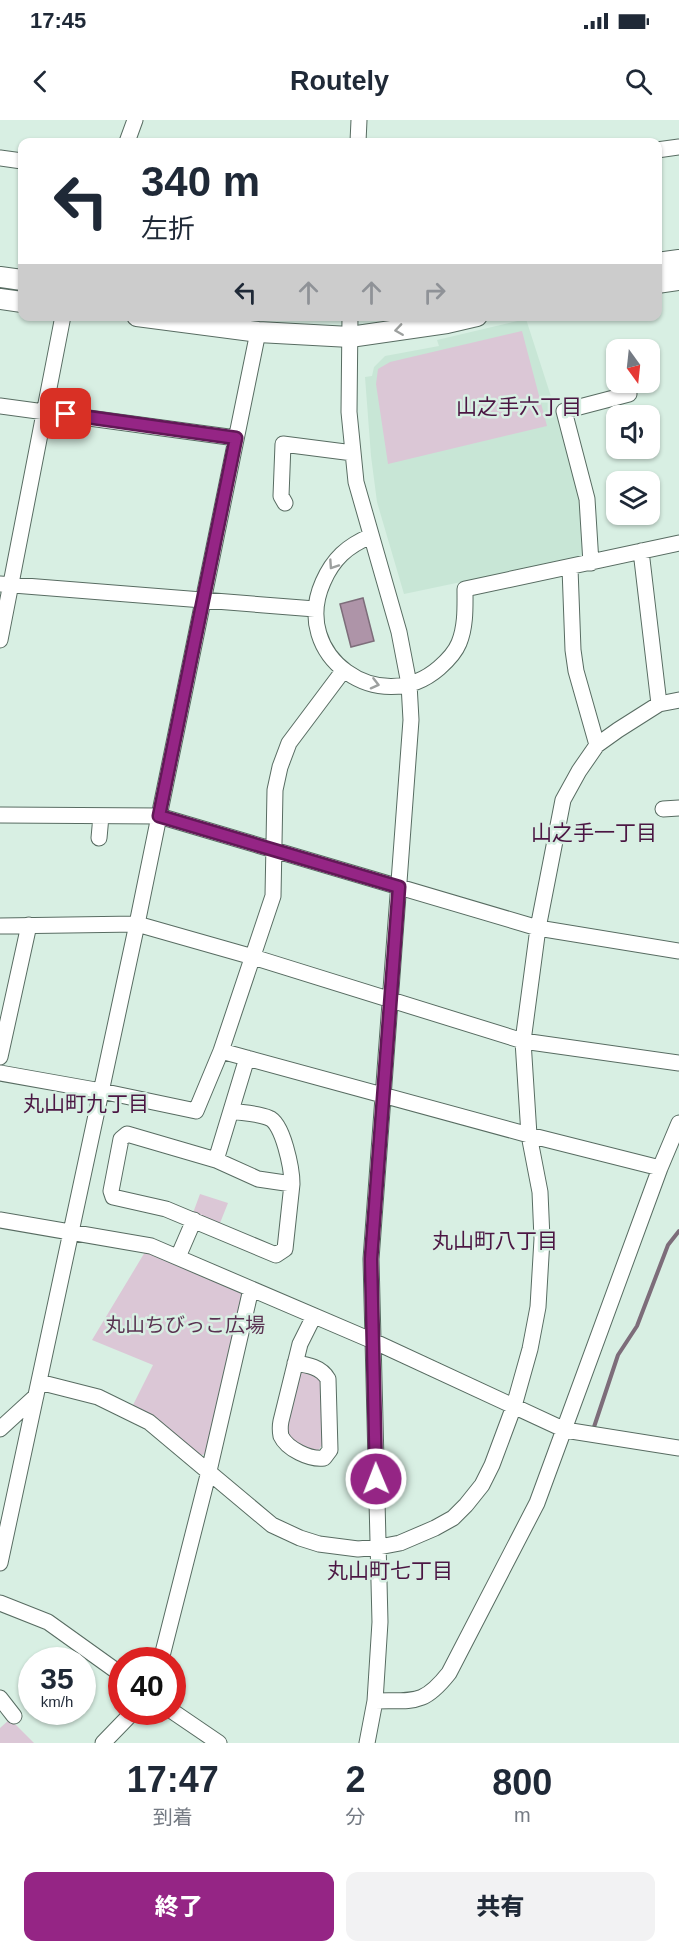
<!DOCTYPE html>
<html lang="ja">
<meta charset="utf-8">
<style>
body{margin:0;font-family:Arial,"Noto Sans JP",sans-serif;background:#f2f2f3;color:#1f2937;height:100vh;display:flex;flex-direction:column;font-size:22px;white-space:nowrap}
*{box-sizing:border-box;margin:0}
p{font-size:20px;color:#747a83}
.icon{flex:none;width:33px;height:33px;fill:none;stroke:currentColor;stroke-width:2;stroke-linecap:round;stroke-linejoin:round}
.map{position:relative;height:1623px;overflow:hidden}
.drawer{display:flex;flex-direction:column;background:#fff;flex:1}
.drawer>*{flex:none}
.top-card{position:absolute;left:18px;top:18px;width:644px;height:183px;border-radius:12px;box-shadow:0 2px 4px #0004;background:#fff;color:#1f2937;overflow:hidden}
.needle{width:39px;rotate:165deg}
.buttons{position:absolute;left:606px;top:219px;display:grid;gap:12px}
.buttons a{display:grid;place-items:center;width:54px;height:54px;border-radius:12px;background:#fff;box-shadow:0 2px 4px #0004;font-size:30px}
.speed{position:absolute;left:18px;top:1527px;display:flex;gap:12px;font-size:30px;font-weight:700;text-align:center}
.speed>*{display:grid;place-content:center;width:78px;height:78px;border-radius:50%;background:#fff;box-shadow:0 2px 4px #0004;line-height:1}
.speed small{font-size:15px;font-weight:400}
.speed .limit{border:9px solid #d22;background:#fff;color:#111}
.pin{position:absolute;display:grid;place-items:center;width:51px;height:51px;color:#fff;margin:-26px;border-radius:12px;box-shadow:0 3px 9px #0006}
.me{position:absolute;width:66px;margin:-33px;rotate:359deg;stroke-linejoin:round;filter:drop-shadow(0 0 4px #0008)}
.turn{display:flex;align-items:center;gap:21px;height:126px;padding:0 24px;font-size:27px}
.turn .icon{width:78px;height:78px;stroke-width:2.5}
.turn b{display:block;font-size:42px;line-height:51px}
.lanes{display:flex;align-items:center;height:57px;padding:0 24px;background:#0003;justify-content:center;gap:30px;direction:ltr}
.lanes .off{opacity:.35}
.eta{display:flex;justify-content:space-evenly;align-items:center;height:102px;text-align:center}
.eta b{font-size:36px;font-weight:800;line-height:42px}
.cta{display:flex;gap:12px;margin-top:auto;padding:12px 24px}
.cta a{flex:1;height:69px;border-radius:12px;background:#952585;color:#fff;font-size:24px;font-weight:800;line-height:69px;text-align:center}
.cta a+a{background:#f2f2f3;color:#1f2937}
.status{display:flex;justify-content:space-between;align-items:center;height:42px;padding:0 30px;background:#fff;direction:ltr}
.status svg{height:16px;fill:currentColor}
header{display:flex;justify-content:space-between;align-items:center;height:78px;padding:0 24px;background:#fff;font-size:27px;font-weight:800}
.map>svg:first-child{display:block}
.built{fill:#c8e6d6}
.green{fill:#dbc7d6}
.water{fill:#ae94a8;stroke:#7d6d7a;stroke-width:1.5}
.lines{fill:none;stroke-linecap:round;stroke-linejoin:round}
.stream{stroke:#7d6d7a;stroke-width:4}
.minor-casing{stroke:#586c62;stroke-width:17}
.major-casing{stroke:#586c62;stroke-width:22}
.minor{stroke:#fff;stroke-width:15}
.major{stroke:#fff;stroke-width:20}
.oneway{stroke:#9da09f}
.route-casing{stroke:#611856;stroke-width:15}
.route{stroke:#952585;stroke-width:10}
.labels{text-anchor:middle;stroke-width:5;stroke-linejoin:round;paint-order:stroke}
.park-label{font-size:20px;fill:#593251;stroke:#d8efe3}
.neighbourhood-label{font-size:21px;fill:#4b1643;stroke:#d8efe3}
</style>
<div class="status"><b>17:45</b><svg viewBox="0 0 49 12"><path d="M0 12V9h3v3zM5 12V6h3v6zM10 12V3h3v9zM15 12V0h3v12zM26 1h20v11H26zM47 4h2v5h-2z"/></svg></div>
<header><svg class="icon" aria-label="back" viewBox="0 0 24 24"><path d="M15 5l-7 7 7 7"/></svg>Routely<svg class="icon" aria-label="search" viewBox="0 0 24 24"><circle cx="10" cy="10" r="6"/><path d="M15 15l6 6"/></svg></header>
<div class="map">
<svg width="679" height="1623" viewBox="0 0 679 1623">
<rect width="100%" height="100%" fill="#d8efe3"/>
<path class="built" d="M526,199L555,289L580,381L584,434L580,437L404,474L377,382L371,336L365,257L372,256L374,247L385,236L439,226L437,220Z"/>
<path class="green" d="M522,211L547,306L388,344L376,264L378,249L390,242Z
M200,1074L228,1083L220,1103L193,1093Z
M145,1132L240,1171L244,1179L207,1333L200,1336L132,1287L153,1245L92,1220Z
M307,1251L321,1259L323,1324L317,1332C304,1331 291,1321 286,1309L299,1254Z
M10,1599L34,1623H0V1608Z"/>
<path class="water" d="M363,478L374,521L351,527L340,484Z"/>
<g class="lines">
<path class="stream" d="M593,1310L618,1235L637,1206L668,1125L679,1111"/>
<defs>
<path id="minor" d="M127,22L135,0
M358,22L359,0
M657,30L679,27
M0,38L22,41
M350,196L349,292L356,362L399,512L409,564L411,600L371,1139L380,1502L375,1581L367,1623
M0,286L236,318
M285,383L281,376L283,324L353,333
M371,416C347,426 333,439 323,462C290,536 380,599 439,548C447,541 455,533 459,523C466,506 465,486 465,469L679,423
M641,431L659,584
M591,443L587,379L564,291L629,274
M570,448L573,530L576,551L597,625
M0,464L315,489
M0,520L63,196
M663,689L679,688
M0,695L159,696L538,808L679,831
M99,718L101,696
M0,806L137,804L253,837L523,921L679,943
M221,931L529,1015L660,1048
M0,937L29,805
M0,953L101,971L196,991L221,931L273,776L275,670L280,647L289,623L343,551
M231,991C242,993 258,993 269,998C283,1003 292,1049 292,1064
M216,1040L258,1059L292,1064L285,1129L276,1135L166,1089L113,1077L111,1071L121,1019L127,1014L216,1040L247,938
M0,1100L151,1126L373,1221L565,1310L679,1328
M178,1137L194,1100
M295,1243C308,1245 321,1247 328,1259L330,1330L324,1338C310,1340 287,1329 281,1316C280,1311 280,1306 281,1301L300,1224L314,1196
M39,1262L98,1277L149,1302L272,1405L300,1418L319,1424L358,1429L379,1427L400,1423L435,1408L453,1398L466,1385L482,1365L492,1345L514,1286L530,1229L538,1187L542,1119L540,1072L529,1015L523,921L538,808L563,680L579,651L597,625L618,610L659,584L679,580
M0,1309L36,1276
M0,1443L137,804L258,212
M0,1483L48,1502L122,1555
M161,1540L209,1351L251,1169
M0,1578L14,1596
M375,1581C414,1580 423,1586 449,1553L537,1383L660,1048L679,1003
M172,1591L219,1623
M103,1623L133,1592"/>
<path id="major" d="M657,143L679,140
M0,157L22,160
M657,163L679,160
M0,179L22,182
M137,196L258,212L350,217L447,203L477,196"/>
</defs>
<use href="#minor" class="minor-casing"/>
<use href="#major" class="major-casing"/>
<use href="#minor" class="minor"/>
<use href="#major" class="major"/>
</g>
<defs><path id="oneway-chevron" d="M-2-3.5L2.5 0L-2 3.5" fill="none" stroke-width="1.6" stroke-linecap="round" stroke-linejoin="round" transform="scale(1.5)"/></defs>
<g class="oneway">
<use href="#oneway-chevron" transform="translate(399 210) rotate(172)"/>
<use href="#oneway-chevron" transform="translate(333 445) rotate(124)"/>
<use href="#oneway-chevron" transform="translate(375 564) rotate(14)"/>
</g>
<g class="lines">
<defs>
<path id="route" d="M66,294L236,318L159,696L399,767L371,1139L376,1359"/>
</defs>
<use href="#route" class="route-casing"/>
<use href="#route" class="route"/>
</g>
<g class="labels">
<g class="park-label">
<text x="185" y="1212">丸山ちびっこ広場</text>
</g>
<g class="neighbourhood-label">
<text x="519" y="294">山之手六丁目</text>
<text x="594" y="720">山之手一丁目</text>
<text x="86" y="991">丸山町九丁目</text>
<text x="495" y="1128">丸山町八丁目</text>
<text x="390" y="1458">丸山町七丁目</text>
</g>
</g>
</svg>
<div class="buttons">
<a><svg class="needle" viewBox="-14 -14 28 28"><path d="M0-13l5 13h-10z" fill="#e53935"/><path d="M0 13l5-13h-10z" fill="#747a83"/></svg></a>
<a><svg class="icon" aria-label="sound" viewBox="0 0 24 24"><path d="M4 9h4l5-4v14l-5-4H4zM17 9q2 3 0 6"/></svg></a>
<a><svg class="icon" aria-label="layers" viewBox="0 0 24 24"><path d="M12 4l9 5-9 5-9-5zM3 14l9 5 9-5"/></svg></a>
</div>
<div class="speed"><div>35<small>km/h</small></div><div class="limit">40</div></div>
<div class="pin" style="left:66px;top:294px;background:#d93025"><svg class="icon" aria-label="arrive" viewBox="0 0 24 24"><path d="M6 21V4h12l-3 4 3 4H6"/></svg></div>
<svg class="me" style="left:376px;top:1359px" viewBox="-20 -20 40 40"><circle r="17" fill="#952585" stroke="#fff" stroke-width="3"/><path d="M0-11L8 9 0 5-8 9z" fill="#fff"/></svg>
<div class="top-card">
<div class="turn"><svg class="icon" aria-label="left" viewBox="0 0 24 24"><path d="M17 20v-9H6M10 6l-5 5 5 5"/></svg><div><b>340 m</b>左折</div></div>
<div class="lanes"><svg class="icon" aria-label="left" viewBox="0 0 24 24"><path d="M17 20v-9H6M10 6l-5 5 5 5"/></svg><svg class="icon off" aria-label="ahead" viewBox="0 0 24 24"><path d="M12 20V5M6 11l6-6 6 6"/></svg><svg class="icon off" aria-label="ahead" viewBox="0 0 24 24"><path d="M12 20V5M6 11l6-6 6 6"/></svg><svg class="icon off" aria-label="right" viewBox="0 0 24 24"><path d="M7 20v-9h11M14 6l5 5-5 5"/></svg></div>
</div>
</div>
<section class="drawer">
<div class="eta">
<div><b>17:47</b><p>到着</p></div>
<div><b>2</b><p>分</p></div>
<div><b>800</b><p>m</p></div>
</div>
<div class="cta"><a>終了</a><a>共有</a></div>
</section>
